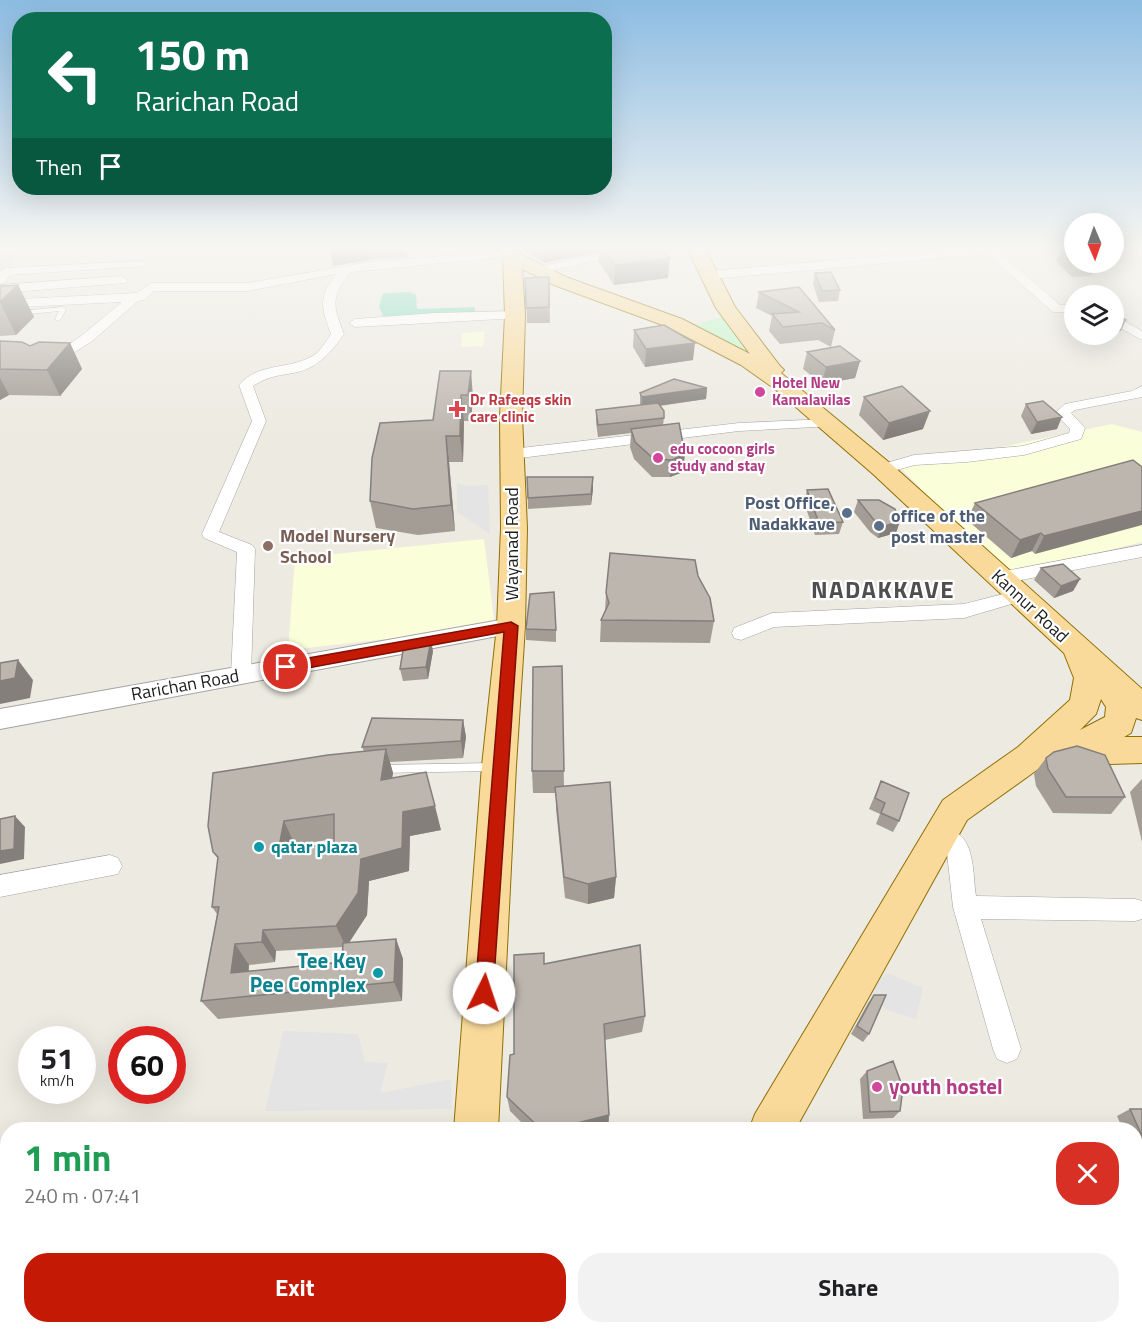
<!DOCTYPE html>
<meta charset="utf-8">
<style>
body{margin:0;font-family:"Titillium Web",sans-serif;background:#f2f2f2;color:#202124;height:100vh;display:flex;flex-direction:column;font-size:22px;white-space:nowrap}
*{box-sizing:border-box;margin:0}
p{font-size:20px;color:#757577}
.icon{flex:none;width:33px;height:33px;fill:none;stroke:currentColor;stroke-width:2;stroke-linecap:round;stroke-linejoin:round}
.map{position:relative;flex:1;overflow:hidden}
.drawer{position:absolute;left:0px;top:1122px;width:1143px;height:212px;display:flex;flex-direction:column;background:#fff;border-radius:24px 24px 0 0;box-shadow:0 6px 24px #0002}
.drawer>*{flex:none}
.guide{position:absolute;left:12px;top:12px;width:600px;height:183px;border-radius:24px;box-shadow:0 6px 24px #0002;background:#0b6e4f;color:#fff;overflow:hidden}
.needle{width:39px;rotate:178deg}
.tools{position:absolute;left:1064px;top:213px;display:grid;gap:12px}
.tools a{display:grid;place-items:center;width:60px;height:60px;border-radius:50%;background:#fff;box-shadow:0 6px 24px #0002;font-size:30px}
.speed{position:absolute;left:18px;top:1026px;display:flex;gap:12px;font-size:30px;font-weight:700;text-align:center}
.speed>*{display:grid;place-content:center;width:78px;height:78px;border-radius:50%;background:#fff;box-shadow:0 6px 24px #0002;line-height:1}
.speed small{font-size:15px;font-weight:400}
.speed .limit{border:9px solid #d22;background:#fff;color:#111}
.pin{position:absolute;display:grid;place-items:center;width:51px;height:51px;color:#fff;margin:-26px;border:3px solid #fff;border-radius:50%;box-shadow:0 2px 6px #0007}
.me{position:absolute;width:66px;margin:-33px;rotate:4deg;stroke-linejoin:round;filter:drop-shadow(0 0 4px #0008)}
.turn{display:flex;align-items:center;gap:21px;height:126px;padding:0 24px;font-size:27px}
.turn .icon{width:78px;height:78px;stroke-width:2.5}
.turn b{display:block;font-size:42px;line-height:51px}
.then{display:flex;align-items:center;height:57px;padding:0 24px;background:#0003;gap:12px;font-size:22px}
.round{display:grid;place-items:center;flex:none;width:63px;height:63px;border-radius:24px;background:#f2f2f2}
.overview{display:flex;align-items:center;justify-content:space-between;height:102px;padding:0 24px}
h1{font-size:36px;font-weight:700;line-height:45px;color:#1e9e55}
.cta{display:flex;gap:12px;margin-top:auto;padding:12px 24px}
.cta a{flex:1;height:69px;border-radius:24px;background:#c31905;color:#fff;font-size:24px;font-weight:700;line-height:69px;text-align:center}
.cta a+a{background:#f2f2f2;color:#202124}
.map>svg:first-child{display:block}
.residential{fill:#dad9d9}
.education{fill:#fafed9}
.park{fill:#bef7c9}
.pitch{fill:#80dbc2}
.parking{fill:#e4e4e4}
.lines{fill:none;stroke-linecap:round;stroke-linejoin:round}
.service-casing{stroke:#a3a3a3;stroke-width:1}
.minor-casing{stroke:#a3a3a3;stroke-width:1}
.tertiary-casing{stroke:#a3a3a3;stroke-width:2}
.primary-casing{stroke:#907004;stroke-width:2}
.service{fill:#fff;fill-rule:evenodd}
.minor{fill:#fff;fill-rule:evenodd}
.tertiary{fill:#fff;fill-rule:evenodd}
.primary{fill:#f9da9a;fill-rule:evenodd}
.wall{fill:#a39d96;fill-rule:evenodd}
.shaded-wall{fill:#847f7a}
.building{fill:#bdb6ae;stroke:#847f7a;stroke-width:1.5;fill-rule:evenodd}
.route{fill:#c31905;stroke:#7f1003;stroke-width:1.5}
.hotel-dot{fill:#d1479c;stroke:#fff;stroke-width:2}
.health-dot{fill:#e0444e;stroke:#fff;stroke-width:2}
.service-dot{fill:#5c6f8a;stroke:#fff;stroke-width:2}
.education-dot{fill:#8d6e63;stroke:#fff;stroke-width:2}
.culture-dot{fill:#0f9aa8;stroke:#fff;stroke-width:2}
.labels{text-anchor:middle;stroke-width:4.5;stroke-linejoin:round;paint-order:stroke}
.far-hotel-label{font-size:15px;font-weight:bold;fill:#b23c85;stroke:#fff;text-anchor:start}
.far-health-label{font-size:15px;font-weight:bold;fill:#be3a42;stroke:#fff;text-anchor:start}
.service-label{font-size:18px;font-weight:bold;fill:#4e5e75;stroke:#fff;text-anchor:end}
.education-label{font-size:18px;font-weight:bold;fill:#785e54;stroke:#fff;text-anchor:start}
.street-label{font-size:18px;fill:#1c1c1c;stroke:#fff}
.culture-label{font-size:18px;font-weight:bold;fill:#0d838f;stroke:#fff;text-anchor:start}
.near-culture-label{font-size:21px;font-weight:bold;fill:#0d838f;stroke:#fff;text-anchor:end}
.near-hotel-label{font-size:21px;font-weight:bold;fill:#b23c85;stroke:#fff;text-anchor:start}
.district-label{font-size:24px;font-weight:bold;letter-spacing:1.5px;fill:#4f4f4f;stroke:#fff}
</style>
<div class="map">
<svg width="1142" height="1333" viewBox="0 0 1142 1333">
<rect width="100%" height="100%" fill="#edeae1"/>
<path class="residential" d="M0,248H26L0,277Z"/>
<path class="education" d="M485,331L483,346L461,347L462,333Z
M1112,424L1142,432V542L1003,576L901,468Z
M484,539L495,627L288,650L295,558Z"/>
<path class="park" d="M722,317L747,352L694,325Z"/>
<path class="pitch" d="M410,292L416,295L417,309L474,307L478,318L383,316L379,306L383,293Z"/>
<path class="parking" d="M457,483L468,486L488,485L490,534L457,512Z
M887,973L923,988L916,1019L887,1010L865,992Z
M283,1031L358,1034L365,1062L388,1063L380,1093L451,1079L452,1109L265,1111Z"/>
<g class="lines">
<defs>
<path id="service" d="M63,307L66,309L61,319L58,321L55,319L59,311L0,317V313Z
M494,763L498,764L499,767L498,770L494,771L379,773L375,772L374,769L375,766L379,765Z"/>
<path id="minor" d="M975,248H1018L1016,250L1000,253L1060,305L1074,304V312H1053L987,254L711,279L705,275L711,271Z
M510,251L516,254L514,256L351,272C330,297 333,305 344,334C332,351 319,367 298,372C279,376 270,375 253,386L266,421L219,532L252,545L255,549L251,675L248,680L241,682L234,680L231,675L237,552L204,538L202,534L252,421L239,385C259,361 293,371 317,353C322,348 327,340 331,334C321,307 318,298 336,274L248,291H154L144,300L138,301L91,342L52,366L47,365L45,362L47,359L81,336L122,302L0,308V300L137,293L151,283H248L369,262Z
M598,254L602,255V259L537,274L531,270L533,268Z
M140,261L146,264L144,266L10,275L4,283L0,284V272L6,268Z
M122,276L128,280L126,283L0,293V285Z
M515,311L521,315L519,318L355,327L349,323L355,319L435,313Z
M1113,315L1142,331V340L1113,324Z
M1142,386V397L1075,410L1071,413L1085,428L1081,439L1024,455L967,462L915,465L882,474L874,469L876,466L914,455L1023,446L1069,433L1070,429L1055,413L1065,404L1132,391Z
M828,419L833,420L835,423L833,426L739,431L512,459L504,454L512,449L739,423Z
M1142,545V557L1000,584L994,582L991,578L994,574L1000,572Z
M1019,590L1025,592L1028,596L1025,600L964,618L774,627L741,640L734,638L732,633L734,628L772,613L964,604Z
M940,826C946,828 956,831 961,836C975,850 973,878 976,896L1135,899L1142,901V919L1135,921L981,919L1021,1049L1017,1059L1007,1063L997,1059L993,1049L953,907L947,853L932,843L929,836L932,829Z
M110,855L118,858L122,866L118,874L0,897V875Z
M0,1210L8,1211V1241L0,1240Z
M8,1242V1287L0,1290V1245Z
M1142,1302V1333L1125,1330L1123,1326H1136V1303Z
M852,1326H884L886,1333H854Z
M986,1326H1095L1092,1333H983Z"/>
<path id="tertiary" d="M511,618L519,620L523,626L519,632L0,729V709Z"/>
<path id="primary" d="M496,248H514L518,253L566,277L682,319L750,354L716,308L687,248H705L735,307L780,366L784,370L781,373L891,464L1142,689V720L1136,718L1131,733L1124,737H1142V763L1078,765L1066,760L1041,767L967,820L795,1130H749L755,1114L943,800L1018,747L1070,700L1074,678L1064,653L873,474L775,389L741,365L668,327L554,285L522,269L525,315L522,417L527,528L525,626L516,766L498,1130H454L482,766L497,626L501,528L500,417L505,315L503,257ZM1101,699L1106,707L1105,717L1080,730L1096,714Z
M443,1326H493V1333H443Z"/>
</defs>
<use href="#service" class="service-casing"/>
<use href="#minor" class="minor-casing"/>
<use href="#tertiary" class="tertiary-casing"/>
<use href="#primary" class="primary-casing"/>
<use href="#service" class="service"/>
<use href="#minor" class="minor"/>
<use href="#tertiary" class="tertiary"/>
<use href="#primary" class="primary"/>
</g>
<path class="wall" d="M330,248H406L408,257L369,260L333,266Z
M521,248H662L668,278L614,285L599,262V252L544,263Z
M926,248H943L928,250Z
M1061,250L1096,265L1091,276L1072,277L1056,261Z
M815,273L840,290L838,301L819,302L813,284Z
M549,277L550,323H527L525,278Z
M18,285L34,317L16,335L0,336V286Z
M759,292L835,330L831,347L818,340L780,344L769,331L772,316L756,308Z
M634,330L693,360L645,367L633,347Z
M0,341L30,346L70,343L82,369L60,396L9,395L0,400Z
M807,352L860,361L855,378L822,384L803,369Z
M440,371L473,397L471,421H464L463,462H449L455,531L418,535L376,528L370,501L433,420Z
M707,388L706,399L660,406L664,418L663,425L683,472L670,477H652L634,459L630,447L631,433L598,437L596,422V410L640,405V393Z
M864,397L923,429L883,440L859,415Z
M1026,404L1057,429L1031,434L1021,416Z
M1142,467L1035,554L1032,551L1011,558L967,520L975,503Z
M527,477L593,489L591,505L528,509Z
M807,490L843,522L839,534L815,535L804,502Z
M858,500L900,521L896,533L878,538L870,532L854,512Z
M1041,568L1080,579L1073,591L1054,598L1034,580Z
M698,576L714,621L710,643L600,642L601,620L605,611L606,593Z
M526,629L556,630V642L526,640Z
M433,651L428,679L403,681L400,669Z
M562,666L564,786L616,877L614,898L588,904L565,898L556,809V793H533L532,771Z
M463,720L466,737L463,758L390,762L393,773L392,778L441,830L410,836L409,871L369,881L367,915L349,943L396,939L403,959L402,1001L218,1019L201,1001L217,914L212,907L218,859L213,852L364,751L362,747ZM334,839V843L294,850L295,845ZM343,947L342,962L249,971V965L275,962L276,951Z
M1046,758L1125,797L1111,814L1053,813L1036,786L1034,774Z
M1142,779V842L1130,792Z
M881,781L899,821L893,832L876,824L880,814L869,809Z
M544,964L645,1016L642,1032L605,1040L609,1115L608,1129L604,1130H529L510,1111L507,1097L514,1054Z
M874,995L869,1034L863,1042L851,1034L868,1003Z
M867,1071L900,1111L893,1118L863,1119L860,1079Z
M1130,1109H1142V1171L1136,1157V1130H1123L1117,1116Z"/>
<path class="shaded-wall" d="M330,248H367L369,260L333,266Z
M543,248H599V252L544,263Z
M670,258L668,278L614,285L615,265Z
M18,285L34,317L16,335L0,302Z
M1126,320L1121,331L1113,334V325Z
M70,343L82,369L60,396L47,370Z
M695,343L693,360L645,367L646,349Z
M860,361L855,378L822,384L826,367Z
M471,371L473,397L471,421L468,395Z
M0,378L9,395L0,400Z
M707,388L706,399L641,408L642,397Z
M461,395L464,421L463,462L460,436Z
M930,411L923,429L883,440L889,423Z
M1062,417L1057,429L1031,434L1037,422Z
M446,436L449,462L455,531L451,505Z
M685,454L683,472L670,477L672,460Z
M593,477V489L591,505V494Z
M1142,511V525L1035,554L1044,536Z
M900,521L896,533L878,538L882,527Z
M1041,533L1032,551L1011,558L1020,540Z
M1080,579L1073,591L1054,598L1061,586Z
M431,640L433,651L428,679L426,667Z
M18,660L33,680L30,698L0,704V681Z
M463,720L466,737L463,758L461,741Z
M386,749L393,773L388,804L381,780Z
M435,806L441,830L410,836L409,871L369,881L367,915L346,947L336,926L361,859L403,812Z
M15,816L25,827L24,859L0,864V851Z
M284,821L295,845L290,875L278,852Z
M616,877L614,898L588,904V884Z
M263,930L276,951L275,962L262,942Z
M396,939L403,959L402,1001L394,982Z
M235,944L249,965L245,992L231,973Z
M609,1115L608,1129L604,1130H549Z
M358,1326H364V1333H358Z"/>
<path class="building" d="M603,248H662L670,258L615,265Z
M1061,250H1074V262H1093L1096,265L1077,266Z
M831,272L840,290L822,291L815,273Z
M549,277V307L526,308L525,278Z
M18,285L0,302V286Z
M799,287L835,330L822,323L783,327L772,314L799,312L759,292Z
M1113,310H1116L1117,315L1126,320L1113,325Z
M664,325L695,343L646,349L634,330Z
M0,341L22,342L30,346L39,342L70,343L47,370L0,369Z
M840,346L860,361L826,367L807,352Z
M440,371H471L468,395H461L460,436H446L451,505L413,509L370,501L372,458L380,423L433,420Z
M674,379L707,388L642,397L640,393Z
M902,386L930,411L889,423L864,397Z
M1043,401L1062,417L1037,422L1026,404Z
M658,403L664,411V418L598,425L596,410Z
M679,423L685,454L672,460L654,459L635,442L631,429Z
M1133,460L1142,467V511L1044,536L1041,533L1020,540L975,503Z
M527,477H593L591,494L528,498Z
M828,489L843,522L819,523L807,490Z
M858,500H879L895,509L900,521L882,527L874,520Z
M610,553L695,560L698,576L710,598L714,621L601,620L609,603L606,593Z
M1063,564L1080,579L1061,586L1041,568Z
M554,592L556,630L526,629L530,594Z
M431,640L426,667L400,669L404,644Z
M18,660L15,678L0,681V663Z
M562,666L564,771H532L533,667Z
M372,718L463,720L461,741L362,747Z
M1077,746L1105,755L1125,797H1066L1048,769L1046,758L1054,752Z
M386,749L381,780L426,772L435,806L403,812L402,848L361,859L358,893L336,926L263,930L262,942L235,944L231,973L342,962L343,943L396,939L394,982L201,1001L219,907H212L218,857L213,852L208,826L213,773L328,755ZM334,814V843L278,852L284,821Z
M881,781L909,793L899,821L881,813L885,803L875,798Z
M610,782L616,877L588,884L564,877L555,787Z
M15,816L14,849L0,851V819Z
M640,945L645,1016L604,1024L609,1115L549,1130H542L507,1097L510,1055L514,1054V955L544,953V964Z
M874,995H886L869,1034L857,1026Z
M893,1061L903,1088L900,1111L870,1112L867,1071Z
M1130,1109H1142V1136Z
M309,1326H358V1333H308Z"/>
<linearGradient id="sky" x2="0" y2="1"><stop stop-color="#8cbce2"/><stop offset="0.57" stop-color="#f7f6f2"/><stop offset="1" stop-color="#f7f6f2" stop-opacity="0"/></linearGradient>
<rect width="1142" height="435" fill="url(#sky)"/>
<path class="route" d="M511,622L518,626L493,993L490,999L484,1002L477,999L475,993L504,632L286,672L279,667L286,662Z"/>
<g class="hotel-dot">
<circle cx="760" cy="392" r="6"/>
<circle cx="658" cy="458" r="6"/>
<circle cx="877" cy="1087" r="6"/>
</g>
<path class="health-dot" d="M454 400h6v6h6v6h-6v6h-6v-6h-6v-6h6z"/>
<g class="service-dot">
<circle cx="847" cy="513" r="6"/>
<circle cx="879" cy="526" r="6"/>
</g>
<circle class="education-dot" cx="268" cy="546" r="6"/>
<g class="culture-dot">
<circle cx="259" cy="847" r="6"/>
<circle cx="378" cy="973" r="6"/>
</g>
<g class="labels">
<g class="far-hotel-label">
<text x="772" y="388">Hotel New<tspan x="772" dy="17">Kamalavilas</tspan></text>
<text x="670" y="454">edu cocoon girls<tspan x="670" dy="17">study and stay</tspan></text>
</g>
<g class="far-health-label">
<text x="470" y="405">Dr Rafeeqs skin<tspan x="470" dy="17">care clinic</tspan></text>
</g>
<g class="service-label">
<text x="835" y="509">Post Office,<tspan x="835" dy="21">Nadakkave</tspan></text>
<text x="891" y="522" text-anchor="start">office of the<tspan x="891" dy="21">post master</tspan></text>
</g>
<g class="education-label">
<text x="280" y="542">Model Nursery<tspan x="280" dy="21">School</tspan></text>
</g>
<g class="street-label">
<text transform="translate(512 544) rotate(-90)" y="6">Wayanad Road</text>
<text transform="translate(1030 606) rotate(43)" y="6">Kannur Road</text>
<text transform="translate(185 685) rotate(-10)" y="6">Rarichan Road</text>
</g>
<g class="culture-label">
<text x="271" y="853">qatar plaza</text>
</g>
<g class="near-culture-label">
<text x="366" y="968">Tee Key<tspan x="366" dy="24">Pee Complex</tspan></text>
</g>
<g class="near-hotel-label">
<text x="889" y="1094">youth hostel</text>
</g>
<g class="district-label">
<text x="883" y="598">NADAKKAVE</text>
</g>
</g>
</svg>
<div class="tools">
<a><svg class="needle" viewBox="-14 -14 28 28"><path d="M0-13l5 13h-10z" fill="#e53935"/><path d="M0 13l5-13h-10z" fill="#757577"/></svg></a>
<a><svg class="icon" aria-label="layers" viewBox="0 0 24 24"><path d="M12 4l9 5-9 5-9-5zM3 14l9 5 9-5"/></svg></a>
</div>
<div class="speed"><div>51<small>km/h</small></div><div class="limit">60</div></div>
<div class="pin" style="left:286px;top:667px;background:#d93025"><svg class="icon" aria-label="arrive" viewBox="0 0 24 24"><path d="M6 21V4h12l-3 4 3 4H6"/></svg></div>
<svg class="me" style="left:484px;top:993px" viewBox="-20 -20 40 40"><circle r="19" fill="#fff"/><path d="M0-13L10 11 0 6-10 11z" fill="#c31905"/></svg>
<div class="guide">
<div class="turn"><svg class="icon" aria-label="left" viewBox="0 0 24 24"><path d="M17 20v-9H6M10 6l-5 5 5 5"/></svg><div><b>150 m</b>Rarichan Road</div></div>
<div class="then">Then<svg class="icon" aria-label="arrive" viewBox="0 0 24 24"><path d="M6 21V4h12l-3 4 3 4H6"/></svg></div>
</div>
<section class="drawer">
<div class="overview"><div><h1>1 min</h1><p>240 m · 07:41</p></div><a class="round" style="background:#d93025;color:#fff"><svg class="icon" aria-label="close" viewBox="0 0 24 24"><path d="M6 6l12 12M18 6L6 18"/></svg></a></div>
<div class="cta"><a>Exit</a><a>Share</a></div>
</section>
</div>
